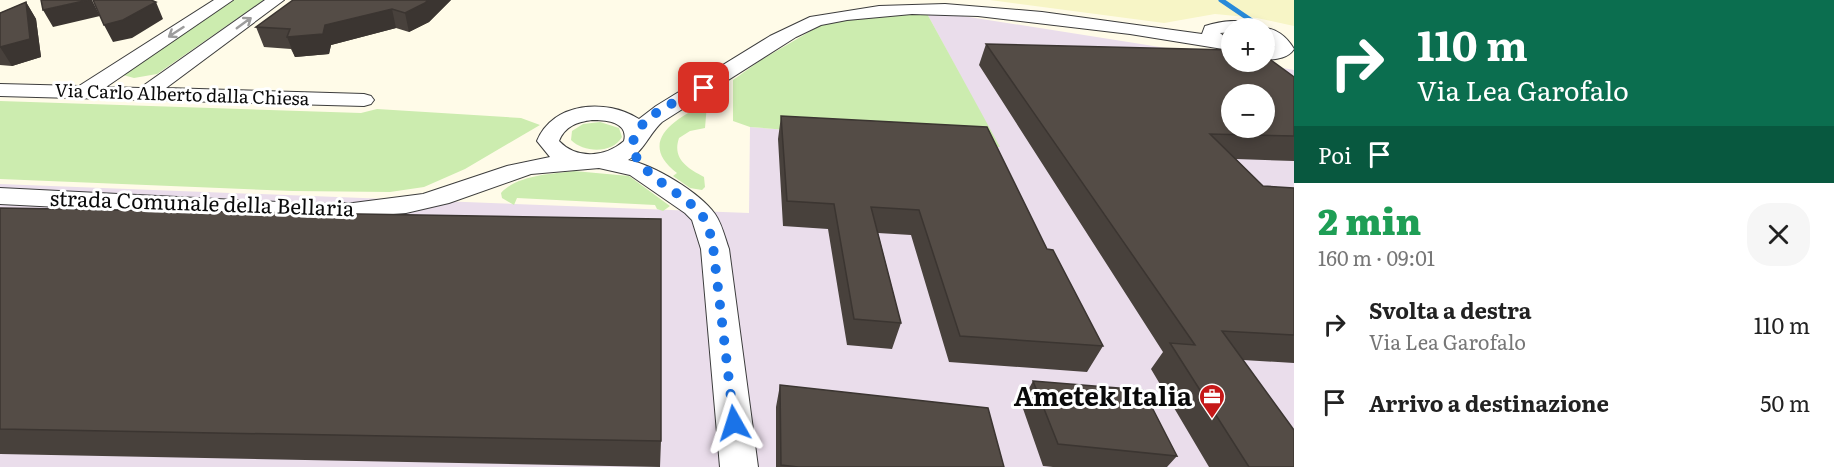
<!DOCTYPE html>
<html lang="it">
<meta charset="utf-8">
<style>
body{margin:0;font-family:Literata,serif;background:#f6f6f6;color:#222;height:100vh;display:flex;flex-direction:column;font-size:22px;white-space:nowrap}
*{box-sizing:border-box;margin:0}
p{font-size:20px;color:#767676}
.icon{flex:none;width:33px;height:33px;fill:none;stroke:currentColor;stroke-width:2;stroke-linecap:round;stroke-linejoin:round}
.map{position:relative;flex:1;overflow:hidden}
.panel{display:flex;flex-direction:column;background:#fff;width:540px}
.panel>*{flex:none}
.top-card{background:#0b6e4f;color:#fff;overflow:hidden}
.fabs{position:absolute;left:1221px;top:18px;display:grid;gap:12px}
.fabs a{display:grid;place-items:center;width:54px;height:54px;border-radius:50%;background:#fff;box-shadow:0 3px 9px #0003;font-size:30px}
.pin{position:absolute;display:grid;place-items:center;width:51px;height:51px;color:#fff;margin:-26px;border-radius:12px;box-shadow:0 3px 9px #0006}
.me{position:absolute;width:66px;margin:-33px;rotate:354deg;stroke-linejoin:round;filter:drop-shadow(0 0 4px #0008)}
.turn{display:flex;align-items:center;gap:21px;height:126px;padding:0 24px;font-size:27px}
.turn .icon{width:78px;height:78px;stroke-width:2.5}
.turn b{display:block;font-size:42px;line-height:51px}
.then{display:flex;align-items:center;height:57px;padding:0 24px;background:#0003;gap:12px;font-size:22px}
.round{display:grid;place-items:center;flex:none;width:63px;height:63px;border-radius:24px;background:#f6f6f6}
.head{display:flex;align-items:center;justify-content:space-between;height:102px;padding:0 24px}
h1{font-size:36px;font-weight:800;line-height:45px;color:#1e9e55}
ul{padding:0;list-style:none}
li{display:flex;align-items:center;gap:18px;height:78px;padding:0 24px}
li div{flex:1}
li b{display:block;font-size:22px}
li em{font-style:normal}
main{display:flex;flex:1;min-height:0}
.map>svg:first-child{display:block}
.industrial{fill:#eaddeb;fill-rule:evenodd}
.farmland{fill:#f7f5c6}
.green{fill:#ccecaf}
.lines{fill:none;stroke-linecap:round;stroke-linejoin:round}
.stream{stroke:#288ad9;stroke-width:5}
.minor-casing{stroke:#3d3d3d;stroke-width:2}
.minor{fill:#fff;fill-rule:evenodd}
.wall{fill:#48413c}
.shaded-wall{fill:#3b3531}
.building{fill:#544c46;stroke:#3b3531;stroke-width:1.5;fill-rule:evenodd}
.oneway{stroke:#9d9d9d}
.route{stroke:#1a73e8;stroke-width:10;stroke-dasharray:0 18}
.labels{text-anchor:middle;stroke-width:6;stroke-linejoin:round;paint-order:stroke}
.far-street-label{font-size:18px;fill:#0a0a0a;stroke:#fff}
.street-label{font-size:21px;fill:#0a0a0a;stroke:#fff}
.near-poi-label{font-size:26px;font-weight:bold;fill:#0a0a0a;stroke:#fff;text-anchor:end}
</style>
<main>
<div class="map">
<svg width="1294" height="467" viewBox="0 0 1294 467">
<rect width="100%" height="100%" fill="#fffbe8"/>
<path class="industrial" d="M925,10L1223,57L1232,62H1248L1294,70V467H0V184L749,213L750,127L999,147ZM1232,94H1264V128H1232Z"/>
<path class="farmland" d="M990,0H1294V26L1257,18L1215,14L1164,23Z"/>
<path class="green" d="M234,0H264L157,74L134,78L123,75Z
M925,10L1000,147L750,127L733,121V80L761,60L831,19Z
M0,101L361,113L377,109L521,118L540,125L465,169L424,187L390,192L293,191L0,179Z
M707,104L705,128L690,131L679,138C672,159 687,168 704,177L705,187L702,190L690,188L673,176L677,173C636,142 676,117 707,104Z
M600,122L619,128L622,137C612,154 584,153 571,140L572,131L583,124Z
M574,171L629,176L670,206L663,211L657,209L655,205L517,198L514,205L502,198L501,193C517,175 552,174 574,171Z"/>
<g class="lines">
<path class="stream" d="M1221,0L1252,21"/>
<defs>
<path id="minor" d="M214,0H233L106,87L140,88L265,0H284L166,88L364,94L371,96L374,100L371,104L364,106L0,96V84L79,86Z
M945,4L1042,12L1202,34L1205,26C1218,22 1244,16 1255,28H1232V32L1220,33L1232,43L1229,48L1223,49L1130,34L978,16L912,14L847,20L821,25L796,37L662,122C649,134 644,151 628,160C654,165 699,192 715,214C722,224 725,238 729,249L758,467H720L701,249L692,220L685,213L630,175L599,168L531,174L449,203L406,213L317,220L0,204V188L317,204L353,203L423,194L507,166L550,157L537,141C553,102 606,98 639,119L656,106L770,36L810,17L879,6ZM592,120C606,120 629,122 624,141C606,157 577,160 559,141C565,126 577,122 592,120Z
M1261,28C1275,27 1287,37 1294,49C1288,59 1275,59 1264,60V48L1275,47L1264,40V28Z"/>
</defs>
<use href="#minor" class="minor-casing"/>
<use href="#minor" class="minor"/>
</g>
<path class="wall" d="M451,0L429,22L409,32L396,28L331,45L329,54L295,57L291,49L264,47L256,27Z
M26,2L36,19L41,57L12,66L0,65V13Z
M986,44L1294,77V161L1236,159L1263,186L1294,188V363L1243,360L1294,467H1209L1151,369L1163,352L979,65Z
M781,116L1047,249L1103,346L1087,372L949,362L911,235L878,233L901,323L892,349L847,345L828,229L783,226L778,139Z
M0,208L661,441L660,467L0,454Z
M1033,381L1177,456L1167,467H1053L1043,466L1021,403Z
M780,385L1004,467H776V407Z"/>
<path class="shaded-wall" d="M88,0H92L100,16L53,27L43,10Z
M428,0H451L429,22L409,32L405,13Z
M26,2L36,19L41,57L12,66L0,47Z
M156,2L163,19L132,38L113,42L104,25Z
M392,9L396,28L331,45L329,54L295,57L287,37L325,25Z"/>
<path class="building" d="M41,0H88L43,10Z
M93,0H151L156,2L123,20L104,25Z
M293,0H428L425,3L405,13L392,9L325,25L323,34L287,37L290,29L256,27Z
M26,2L30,39L0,47V13Z
M986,44L1232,50V62H1264V55L1294,77V136L1210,134L1263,186L1294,188V335L1222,331L1294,430V467H1249L1170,343L1195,345ZM1232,94H1264V128H1232Z
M781,116L987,127L1047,249L1053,250L1103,346L960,336L919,210L871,207L901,323L854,319L834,204L787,201Z
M0,208L661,219V441L0,429Z
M1033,381L1143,390L1177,456L1058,444Z
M780,385L988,408L1004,467H798L781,465Z"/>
<defs><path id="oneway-shaft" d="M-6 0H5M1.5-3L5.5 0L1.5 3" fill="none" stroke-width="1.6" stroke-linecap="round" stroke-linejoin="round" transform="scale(1.5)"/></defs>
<g class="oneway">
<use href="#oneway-shaft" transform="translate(244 23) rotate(-36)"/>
<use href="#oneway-shaft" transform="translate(176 32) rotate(147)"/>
</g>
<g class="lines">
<path class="route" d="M704,88C690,96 675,101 662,109C588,156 676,184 700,213C706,219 708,230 712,238L734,423"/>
</g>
<defs>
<symbol id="office-pin" viewBox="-11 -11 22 30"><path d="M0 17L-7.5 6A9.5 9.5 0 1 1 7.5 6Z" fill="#c51818" stroke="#fff"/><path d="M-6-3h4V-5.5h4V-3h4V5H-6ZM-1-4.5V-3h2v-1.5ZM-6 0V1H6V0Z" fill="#fff"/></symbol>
</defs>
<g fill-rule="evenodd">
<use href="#office-pin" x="1197" y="382" width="30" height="40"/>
</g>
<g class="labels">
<g class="far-street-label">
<text transform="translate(182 95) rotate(2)" y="6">Via Carlo Alberto dalla Chiesa</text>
</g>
<g class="street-label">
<text transform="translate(202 204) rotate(2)" y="7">strada Comunale della Bellaria</text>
</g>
<g class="near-poi-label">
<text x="1192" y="406">Ametek Italia</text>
</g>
</g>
</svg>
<div class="fabs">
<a>+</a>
<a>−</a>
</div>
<div class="pin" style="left:704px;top:88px;background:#d93025"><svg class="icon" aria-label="arrive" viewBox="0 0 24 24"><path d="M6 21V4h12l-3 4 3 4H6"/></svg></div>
<svg class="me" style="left:734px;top:423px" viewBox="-20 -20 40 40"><path d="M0-17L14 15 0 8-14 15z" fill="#1a73e8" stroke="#fff" stroke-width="4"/></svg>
</div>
<section class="panel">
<div class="top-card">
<div class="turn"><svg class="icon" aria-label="right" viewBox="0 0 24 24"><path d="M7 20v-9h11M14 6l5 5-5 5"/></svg><div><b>110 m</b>Via Lea Garofalo</div></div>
<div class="then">Poi<svg class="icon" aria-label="arrive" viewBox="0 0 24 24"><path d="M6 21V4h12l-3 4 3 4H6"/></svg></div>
</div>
<div class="head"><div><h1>2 min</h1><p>160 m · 09:01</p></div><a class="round"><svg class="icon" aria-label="close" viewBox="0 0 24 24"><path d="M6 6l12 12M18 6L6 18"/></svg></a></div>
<ul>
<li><svg class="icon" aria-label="right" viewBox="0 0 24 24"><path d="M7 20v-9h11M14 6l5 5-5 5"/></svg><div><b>Svolta a destra</b><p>Via Lea Garofalo</p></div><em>110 m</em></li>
<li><svg class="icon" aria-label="arrive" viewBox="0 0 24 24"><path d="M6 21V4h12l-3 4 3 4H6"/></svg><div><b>Arrivo a destinazione</b></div><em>50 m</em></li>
</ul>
</section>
</main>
